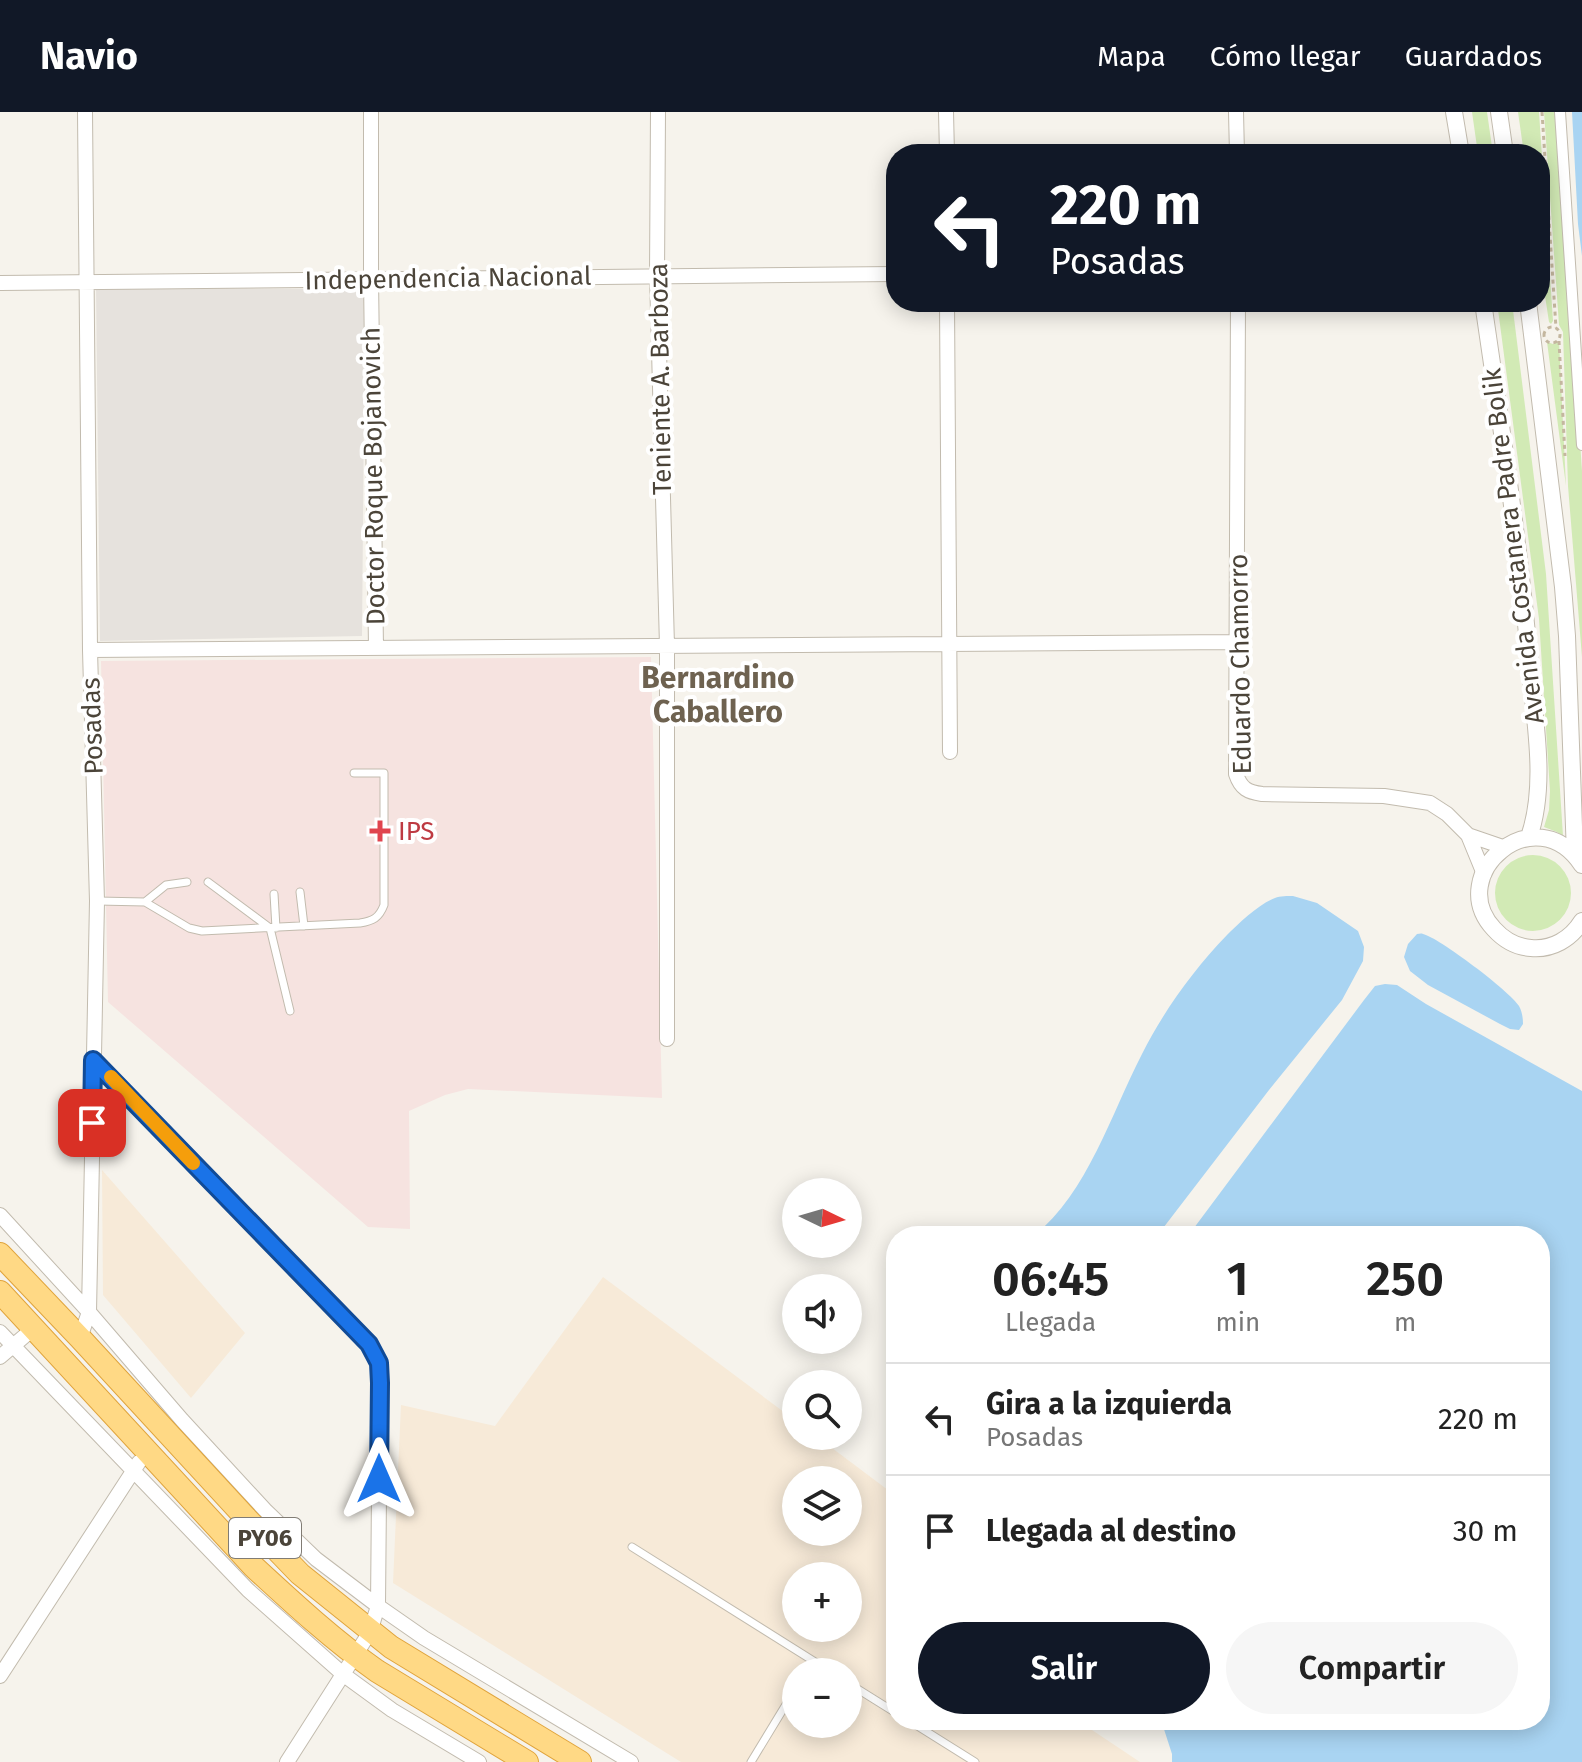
<!DOCTYPE html>
<html lang="es">
<meta charset="utf-8">
<style>
body{margin:0;font-family:"Fira Sans",sans-serif;background:#f6f6f6;color:#222;height:100vh;display:flex;flex-direction:column;font-size:30px;white-space:nowrap}
*{box-sizing:border-box;margin:0}
p{font-size:26px;color:#767676}
.icon{flex:none;width:44px;height:44px;fill:none;stroke:currentColor;stroke-width:2;stroke-linecap:round;stroke-linejoin:round}
.map{position:relative;flex:1;overflow:hidden}
.panel{position:absolute;left:886px;top:1114px;width:664px;height:504px;display:flex;flex-direction:column;background:#fff;border-radius:32px;box-shadow:0 4px 20px #0003}
.panel>*{flex:none}
.guide{position:absolute;left:886px;top:32px;width:664px;height:168px;border-radius:32px;box-shadow:0 4px 20px #0003;background:#111827;color:#fff;overflow:hidden}
.needle{width:52px;rotate:95deg}
.tools{position:absolute;left:782px;top:1066px;display:grid;gap:16px}
.tools a{display:grid;place-items:center;width:80px;height:80px;border-radius:50%;background:#fff;box-shadow:0 4px 20px #0003;font-size:40px}
.pin{position:absolute;display:grid;place-items:center;width:68px;height:68px;color:#fff;margin:-34px;border-radius:16px;box-shadow:0 4px 12px #0006}
.me{position:absolute;width:88px;margin:-44px;rotate:0deg;stroke-linejoin:round;filter:drop-shadow(0 0 6px #0008)}
.turn{display:flex;align-items:center;gap:28px;height:168px;padding:0 32px;font-size:36px}
.turn .icon{width:104px;height:104px;stroke-width:2.5}
.turn b{display:block;font-size:56px;line-height:68px}
.eta{display:flex;justify-content:space-evenly;align-items:center;height:136px;text-align:center}
.eta b{font-size:48px;font-weight:600;line-height:56px}
.primary-button{display:flex;gap:16px;margin-top:auto;padding:16px 32px}
.primary-button a{flex:1;height:92px;border-radius:48px;background:#111827;color:#fff;font-size:32px;font-weight:600;line-height:92px;text-align:center}
.primary-button a+a{background:#f6f6f6;color:#222}
ul{padding:0;list-style:none}
li{display:flex;align-items:center;gap:24px;height:112px;padding:0 32px;border-top:2px solid #e0e0e0}
li div{flex:1}
li b{display:block;font-size:30px}
li em{font-style:normal}
header{display:flex;align-items:center;gap:48px;box-sizing:border-box;height:112px;padding:0 40px;background:#111827;color:#fff}
header strong{font-size:38px}
nav{display:flex;gap:44px;margin-inline-start:auto;font-size:28px}
.map>svg:first-child{display:block}
.commercial{fill:#f7ead8;fill-rule:evenodd}
.industrial{fill:#e6e2dd}
.medical{fill:#f6e3e0}
.green{fill:#d2eab5}
.water{fill:#a9d4f2}
.lines{fill:none;stroke-linecap:round;stroke-linejoin:round}
.service-casing{stroke:#c2bbae;stroke-width:9}
.pedestrian-casing{stroke:#c2bbae;stroke-width:12}
.minor-casing{stroke:#c2bbae;stroke-width:16}
.tertiary-casing{stroke:#c2bbae;stroke-width:18}
.trunk-casing{stroke:#e0a43c;stroke-width:24}
.path{stroke:#c4b79f;stroke-width:3;stroke-dasharray:4 4;stroke-linecap:butt}
.service{stroke:#fff;stroke-width:7}
.pedestrian{stroke:#fff;stroke-width:10}
.minor{stroke:#fff;stroke-width:14}
.tertiary{stroke:#fff;stroke-width:16}
.trunk{stroke:#ffd985;stroke-width:22}
.route-casing{stroke:#114b97;stroke-width:20}
.route{stroke:#1a73e8;stroke-width:14}
.slow{stroke:#f59e0b;stroke-width:14}
.health-dot{fill:#e0444e;stroke:#fff;stroke-width:3}
.labels{text-anchor:middle;stroke-width:8;stroke-linejoin:round;paint-order:stroke}
.shield{fill:#fff;stroke:#817c74;stroke-width:2}
.shield-label{font-size:24px;font-weight:bold;fill:#4b4439}
.street-label{font-size:26px;fill:#4b4439;stroke:#fff}
.health-label{font-size:26px;fill:#be3a42;stroke:#fff;text-anchor:start}
.quarter-label{font-size:30px;font-weight:bold;fill:#6e6250;stroke:#fff}
</style>
<header>
<strong>Navio</strong>
<nav><a>Mapa</a><a>Cómo llegar</a><a>Guardados</a></nav>
</header>
<div class="map">
<svg width="1582" height="1650" viewBox="0 0 1582 1650">
<rect width="100%" height="100%" fill="#f6f3ec"/>
<path class="commercial" d="M102,1058L245,1221L191,1286L103,1183Z
M603,1165L796,1309V1324H816L896,1384V1483L894,1486L896,1487V1608H1077L1140,1650H681L393,1471L401,1293L495,1314ZM796,1368H848V1420H796ZM796,1464H848V1516H796ZM796,1560H848V1612H796Z"/>
<path class="industrial" d="M96,176L365,177L362,524L100,529Z"/>
<path class="medical" d="M651,545L662,986L468,977L445,983L409,999L410,1117L368,1115L108,890L101,549Z"/>
<path class="green" d="M1472,0H1487L1493,42H1478Z
M1518,0H1539L1553,209L1551,212L1549,210L1540,151V42H1524Z
M1544,0H1558L1582,359V545L1568,374L1563,220L1559,213Z
M1497,190H1512L1546,462L1563,724L1557,720L1544,715L1549,698L1550,679L1539,507Z
M1559,229L1566,374L1547,230L1553,232Z
M1495 781a38 38 0 1 1 76 0a38 38 0 1 1-76 0Z"/>
<path class="water" d="M1572,0H1582V144L1578,112Z
M1293,784L1317,791L1358,819L1364,835L1363,849L1342,888L1269,978L1157,1124H1034C1088,1080 1111,1002 1142,942C1163,900 1194,857 1227,823C1239,811 1259,792 1275,786C1280,784 1288,784 1293,784Z
M1417,822C1419,822 1421,821 1423,822C1438,825 1511,880 1519,894C1522,899 1523,906 1523,912L1519,918L1510,917L1500,912L1428,873L1410,859L1404,845L1408,832Z
M1385,872L1397,873L1426,892L1582,979V1650H1172V1642L1161,1608H1540V1124H1188L1364,888L1375,874Z"/>
<g class="lines">
<defs>
<path id="service" d="M208,770L270,816L290,899
M300,780L304,814
M274,782L276,816
M98,789L145,790L189,816L202,819L360,811C373,809 379,806 384,793V661H354
M145,790L166,773L187,770
M632,1435L831,1560
M806,1560L813,1549
M848,1571L896,1601
M908,1608L975,1650
M751,1650L796,1576"/>
<path id="pedestrian" d="M1560,0L1582,333"/>
<path id="minor" d="M371,0V167L376,536
M658,0L657,164L667,534V927
M946,0L947,42
M1236,0L1237,42
M0,171L896,162
M947,190L950,640
M1238,190L1236,662C1241,677 1248,680 1262,682L1384,684L1430,691L1447,702L1468,723L1484,762
M90,538L1237,530
M1468,723L1503,735
M93,948L369,1232L379,1251L380,1271L378,1494L370,1520L287,1650
M0,1103L89,1200L182,1308L265,1398L316,1447L378,1494L424,1526L631,1650
M0,1220L248,1478L344,1563L392,1598L479,1650
M80,1226L89,1200L97,789L90,538L85,0
M0,1245L34,1216
M0,1564L139,1350"/>
<path id="tertiary" d="M1454,0L1461,42
M1499,0L1505,42
M1483,190C1501,315 1521,441 1531,567C1536,617 1546,676 1529,725
M1528,190L1563,475L1567,524L1575,742
M1582,753C1536,683 1443,762 1494,817C1504,828 1516,835 1531,836C1552,838 1571,827 1582,809"/>
<path id="trunk" d="M0,1142L80,1226L246,1406L300,1462L391,1535L580,1650
M0,1180L254,1455C293,1491 333,1528 377,1559L527,1650"/>
</defs>
<use href="#service" class="service-casing"/>
<use href="#pedestrian" class="pedestrian-casing"/>
<use href="#minor" class="minor-casing"/>
<use href="#tertiary" class="tertiary-casing"/>
<use href="#trunk" class="trunk-casing"/>
<path class="path" d="M1542,0L1556,216
M1544 223a8 8 0 1 1 16 0a8 8 0 1 1-16 0Z
M1559,229L1565,344"/>
<use href="#service" class="service"/>
<use href="#pedestrian" class="pedestrian"/>
<use href="#minor" class="minor"/>
<use href="#tertiary" class="tertiary"/>
<use href="#trunk" class="trunk"/>
</g>
<g class="lines">
<defs>
<path id="route" d="M92,1011L93,948L369,1232L379,1251L380,1271L379,1367"/>
</defs>
<use href="#route" class="route-casing"/>
<use href="#route" class="route"/>
<path class="slow" d="M111,965L193,1051"/>
</g>
<path class="health-dot" d="M376 707h8v8h8v8h-8v8h-8v-8h-8v-8h8z"/>
<g class="labels">
<rect class="shield" x="229" y="1406" width="72" height="40" rx="6"/>
<g class="shield-label">
<text x="265" y="1434">PY06</text>
</g>
<g class="street-label">
<text transform="translate(448 166) rotate(-1)" y="9">Independencia Nacional</text>
<text transform="translate(660 267) rotate(-91)" y="9">Teniente A. Barboza</text>
<text transform="translate(373 364) rotate(-91)" y="9">Doctor Roque Bojanovich</text>
<text transform="translate(1513 434) rotate(-97)" y="9">Avenida Costanera Padre Bolik</text>
<text transform="translate(1240 552) rotate(-91)" y="9">Eduardo Chamorro</text>
<text transform="translate(92 614) rotate(-92)" y="9">Posadas</text>
</g>
<g class="health-label">
<text x="398" y="728">IPS</text>
</g>
<g class="quarter-label">
<text x="718" y="576">Bernardino<tspan x="718" dy="34">Caballero</tspan></text>
</g>
</g>
</svg>
<div class="tools">
<a><svg class="needle" viewBox="-14 -14 28 28"><path d="M0-13l5 13h-10z" fill="#e53935"/><path d="M0 13l5-13h-10z" fill="#767676"/></svg></a>
<a><svg class="icon" aria-label="sound" viewBox="0 0 24 24"><path d="M4 9h4l5-4v14l-5-4H4zM17 9q2 3 0 6"/></svg></a>
<a><svg class="icon" aria-label="search" viewBox="0 0 24 24"><circle cx="10" cy="10" r="6"/><path d="M15 15l6 6"/></svg></a>
<a><svg class="icon" aria-label="layers" viewBox="0 0 24 24"><path d="M12 4l9 5-9 5-9-5zM3 14l9 5 9-5"/></svg></a>
<a>+</a>
<a>−</a>
</div>
<div class="pin" style="left:92px;top:1011px;background:#d93025"><svg class="icon" aria-label="arrive" viewBox="0 0 24 24"><path d="M6 21V4h12l-3 4 3 4H6"/></svg></div>
<svg class="me" style="left:379px;top:1367px" viewBox="-20 -20 40 40"><path d="M0-17L14 15 0 8-14 15z" fill="#1a73e8" stroke="#fff" stroke-width="4"/></svg>
<div class="guide">
<div class="turn"><svg class="icon" aria-label="left" viewBox="0 0 24 24"><path d="M17 20v-9H6M10 6l-5 5 5 5"/></svg><div><b>220 m</b>Posadas</div></div>
</div>
<section class="panel">
<div class="eta">
<div><b>06:45</b><p>Llegada</p></div>
<div><b>1</b><p>min</p></div>
<div><b>250</b><p>m</p></div>
</div>
<ul>
<li><svg class="icon" aria-label="left" viewBox="0 0 24 24"><path d="M17 20v-9H6M10 6l-5 5 5 5"/></svg><div><b>Gira a la izquierda</b><p>Posadas</p></div><em>220 m</em></li>
<li><svg class="icon" aria-label="arrive" viewBox="0 0 24 24"><path d="M6 21V4h12l-3 4 3 4H6"/></svg><div><b>Llegada al destino</b></div><em>30 m</em></li>
</ul>
<div class="primary-button"><a>Salir</a><a>Compartir</a></div>
</section>
</div>
